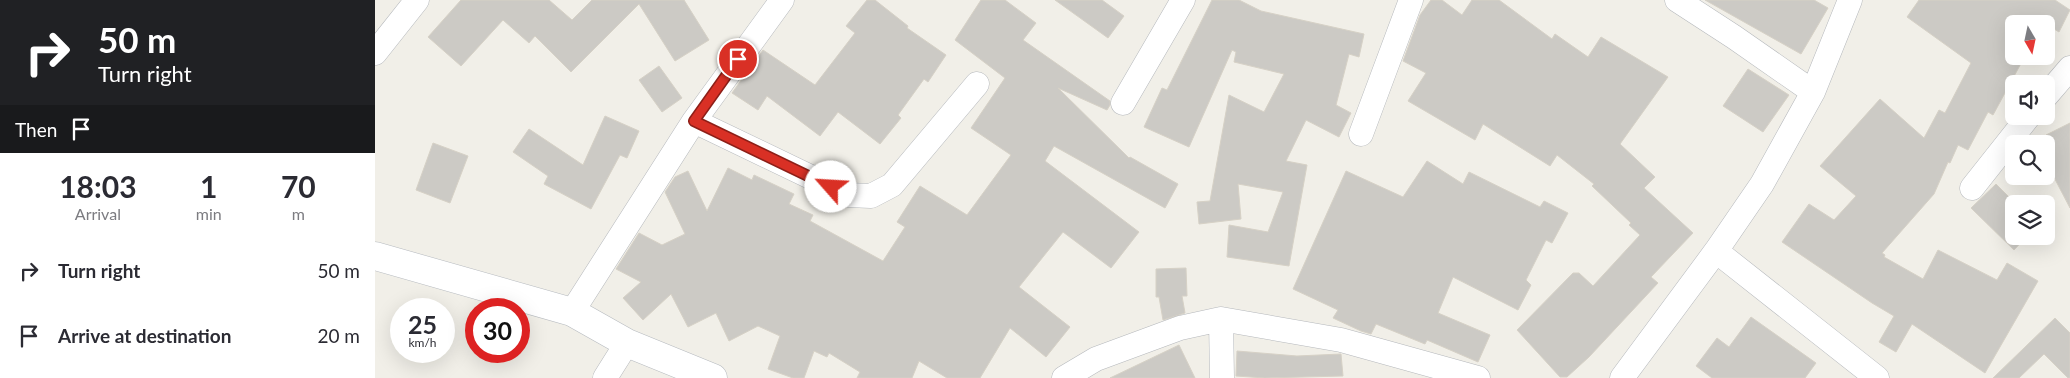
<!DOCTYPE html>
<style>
body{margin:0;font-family:Lato,sans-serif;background:#f2f2f3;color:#2b2b33;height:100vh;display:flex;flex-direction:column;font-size:19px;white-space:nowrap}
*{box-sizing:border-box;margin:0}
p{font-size:16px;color:#7c7c81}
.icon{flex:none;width:28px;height:28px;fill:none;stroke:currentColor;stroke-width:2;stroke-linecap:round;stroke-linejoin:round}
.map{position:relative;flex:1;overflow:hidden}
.drawer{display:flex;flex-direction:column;background:#fff;width:375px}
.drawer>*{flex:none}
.banner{background:#202124;color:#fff;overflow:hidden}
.needle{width:32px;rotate:171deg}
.tools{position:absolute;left:1630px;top:15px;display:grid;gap:10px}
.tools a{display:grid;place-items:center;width:50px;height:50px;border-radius:8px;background:#fff;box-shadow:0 5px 20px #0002;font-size:25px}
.speed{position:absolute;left:15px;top:298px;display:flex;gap:10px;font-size:25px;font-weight:700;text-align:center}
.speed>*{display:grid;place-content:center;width:65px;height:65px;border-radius:50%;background:#fff;box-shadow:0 5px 20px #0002;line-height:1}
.speed small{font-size:12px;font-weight:400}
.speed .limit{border:8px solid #d22;background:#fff;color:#111}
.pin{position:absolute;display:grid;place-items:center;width:42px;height:42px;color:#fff;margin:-21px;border:2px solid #fff;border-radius:50%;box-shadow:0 1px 5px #0007}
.me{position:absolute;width:55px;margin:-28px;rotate:296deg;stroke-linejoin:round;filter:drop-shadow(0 0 4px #0008)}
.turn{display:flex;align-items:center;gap:18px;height:105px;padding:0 15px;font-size:22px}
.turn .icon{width:65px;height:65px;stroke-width:2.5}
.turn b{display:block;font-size:35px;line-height:42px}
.then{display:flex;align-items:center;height:48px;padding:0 15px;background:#0003;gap:10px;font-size:19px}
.eta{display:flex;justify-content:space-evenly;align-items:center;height:85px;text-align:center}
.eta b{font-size:30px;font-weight:700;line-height:35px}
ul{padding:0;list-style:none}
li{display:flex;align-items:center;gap:15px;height:65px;padding:0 15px}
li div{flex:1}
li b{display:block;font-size:19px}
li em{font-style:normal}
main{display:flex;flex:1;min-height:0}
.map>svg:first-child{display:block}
.building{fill:#cccac5;stroke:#d6d1c6}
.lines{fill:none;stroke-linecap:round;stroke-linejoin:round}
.street-casing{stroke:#b5b8bc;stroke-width:25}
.secondary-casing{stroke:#b6babf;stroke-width:29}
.street{stroke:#fff;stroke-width:24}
.secondary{stroke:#fff;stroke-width:28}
.route-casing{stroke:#8d1f18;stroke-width:12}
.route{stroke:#d93025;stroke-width:9}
</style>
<main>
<section class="drawer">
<div class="banner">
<div class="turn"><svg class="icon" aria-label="right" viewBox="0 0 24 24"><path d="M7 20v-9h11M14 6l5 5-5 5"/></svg><div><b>50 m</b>Turn right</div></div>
<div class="then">Then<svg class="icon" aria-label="arrive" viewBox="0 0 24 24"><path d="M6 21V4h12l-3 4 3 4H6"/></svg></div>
</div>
<div class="eta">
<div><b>18:03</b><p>Arrival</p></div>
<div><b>1</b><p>min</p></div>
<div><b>70</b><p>m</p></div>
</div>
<ul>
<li><svg class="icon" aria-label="right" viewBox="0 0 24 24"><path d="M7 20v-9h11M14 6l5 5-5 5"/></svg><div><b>Turn right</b></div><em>50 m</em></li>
<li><svg class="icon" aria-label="arrive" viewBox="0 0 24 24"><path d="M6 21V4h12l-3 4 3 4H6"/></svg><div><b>Arrive at destination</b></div><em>20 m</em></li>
</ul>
</section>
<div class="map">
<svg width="1695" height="378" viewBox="0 0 1695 378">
<rect width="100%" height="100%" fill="#f1efe8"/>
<path class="building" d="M86,0H174L197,20L217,0H309L334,40L300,61L264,4L196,72L160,36L154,43L128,20L86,66L53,37Z
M492,0H500L533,26L532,28L571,55L553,82L549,79L523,115L526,118L505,144L463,112L445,136L392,96L383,110L357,93L388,50L440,85L480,33L471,26Z
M606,0H630L661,23L648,40L735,101V105L732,110L683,88L754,158L755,157L803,184L790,208L679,146L670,161L764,232L736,268L688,232L644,287L695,327L671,357L635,328L605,378H572L544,361L537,378H482L485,372L454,353L452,357L439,351L429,378H418L393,369L405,336L383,326L354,341L341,313L313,327L296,294L268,320L248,298L266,282L241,269L264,233L287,245L310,234L290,192L300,177L313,171L332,211L353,168L377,180L379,175L419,194L414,204L438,215L435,221L508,261L530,227L522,222L545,186L592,215L636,155L596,128L630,78L580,40Z
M680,0H727L749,16L733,38Z
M837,0H864L886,11L989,34L984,57L974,54L961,105L976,113L964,137L931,120L911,161L932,165L914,266L852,257L854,225L893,232L908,192L863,184L866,219L824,224L822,202L835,201L854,95L889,112L909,74L859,62L861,52L857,50L814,147L769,127L787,88L792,90Z
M1056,0H1067L1087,15L1097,0H1124L1177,39L1180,34L1213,57L1226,37L1293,77L1245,144L1280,177L1269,188L1318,233L1276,277L1283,283L1214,357L1192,377H1185L1142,330L1198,273H1204L1218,286L1265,235L1254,225L1256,223L1217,186L1219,184L1182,155L1175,166L1108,124L1100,140L1033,101L1051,73L1028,61L1045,15Z
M1330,0H1439L1453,8L1426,54Z
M1544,0H1680L1695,10L1684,32L1671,24V17L1668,24H1639V56H1650L1618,115L1613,112L1593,150L1583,145L1575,163L1573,162L1559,194L1507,253L1510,255L1509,257L1548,279L1563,250L1622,280L1632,263L1663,281L1610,373L1537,324L1521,352L1504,342L1519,316L1497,303L1407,242L1434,204L1459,220L1481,196L1445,166L1505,99L1549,138L1564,110L1570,113L1596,63L1532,17Z
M284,66L307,98L287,112L264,80Z
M1373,69L1414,95L1388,132L1348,106Z
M230,116L264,131L252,158L245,155L216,209L169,184L173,176L138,152L154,129L208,165Z
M1695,123V208L1671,162V135Z
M58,143L93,156L75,203L41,190Z
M1052,161L1088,184L1094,172L1165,207L1169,201L1193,213L1177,243L1171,240L1151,280L1156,285L1143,310L1078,277L1063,313L1115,335L1103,362L1052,340L1050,344L1001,324L996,334L986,331L958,318L963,310L918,289L971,171L1028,197Z
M1621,184L1641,204H1639V236H1652L1639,250L1596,208Z
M811,268L812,296H807L810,313L788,320L784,297H781V269Z
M1376,317L1441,363L1430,378H1337L1321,366L1342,338L1354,347Z
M1680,318L1695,333V378H1693L1669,354L1644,378H1618Z
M804,345L820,378H735Z
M862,351L922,356L966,354L968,376L890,378L861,376Z"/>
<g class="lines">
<defs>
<path id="street" d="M1302,0L1359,37L1438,92
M0,53L42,0
M1671,96L1695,68
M748,103L808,0
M319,121L473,195L496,196L517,185L602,84
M986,134L1036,0
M1597,188L1654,116
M1341,251L1502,378
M197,312L319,121L407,0
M846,319L847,378
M230,378L252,343
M689,378L721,359L805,328L846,319L966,340L1103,378
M1247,378L1341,251L1387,184L1438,92L1475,0"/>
<path id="secondary" d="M0,256L197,312L252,343L338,378"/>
</defs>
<use href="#street" class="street-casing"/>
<use href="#secondary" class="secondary-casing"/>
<use href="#street" class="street"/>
<use href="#secondary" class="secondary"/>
</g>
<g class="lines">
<defs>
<path id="route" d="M363,59L319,121L456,187"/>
</defs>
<use href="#route" class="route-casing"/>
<use href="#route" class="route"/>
</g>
</svg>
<div class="tools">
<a><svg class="needle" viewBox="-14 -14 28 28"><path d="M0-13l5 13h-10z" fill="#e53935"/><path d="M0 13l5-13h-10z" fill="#7c7c81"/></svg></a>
<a><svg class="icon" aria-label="sound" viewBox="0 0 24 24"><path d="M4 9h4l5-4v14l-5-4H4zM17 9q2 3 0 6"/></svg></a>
<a><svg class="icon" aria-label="search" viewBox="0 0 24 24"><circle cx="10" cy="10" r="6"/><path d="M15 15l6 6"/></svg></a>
<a><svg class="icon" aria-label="layers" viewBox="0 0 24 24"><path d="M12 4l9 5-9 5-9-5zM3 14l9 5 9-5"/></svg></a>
</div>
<div class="speed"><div>25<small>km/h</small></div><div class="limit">30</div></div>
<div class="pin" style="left:363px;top:59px;background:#d93025"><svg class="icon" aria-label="arrive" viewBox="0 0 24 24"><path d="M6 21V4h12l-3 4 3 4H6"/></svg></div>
<svg class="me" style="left:456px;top:187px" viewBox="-20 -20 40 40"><circle r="19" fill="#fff"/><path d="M0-13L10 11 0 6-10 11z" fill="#d93025"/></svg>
</div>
</main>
